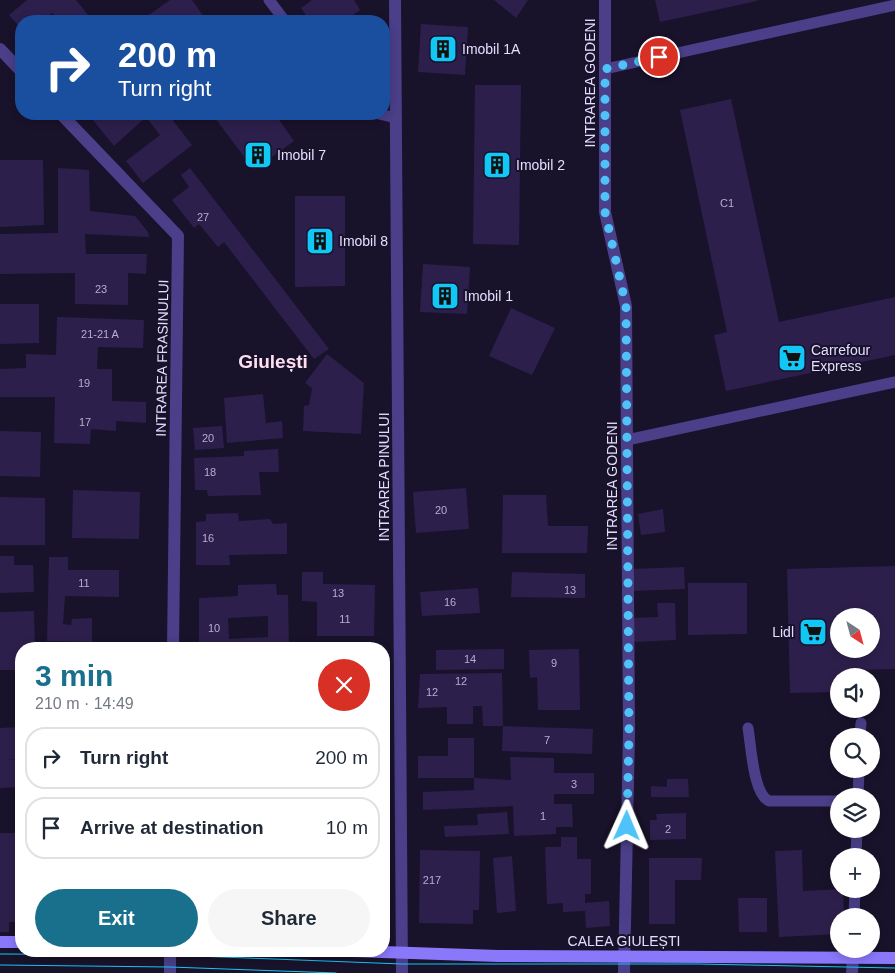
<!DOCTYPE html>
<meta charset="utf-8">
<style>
body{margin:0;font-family:Arial,sans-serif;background:#f6f6f7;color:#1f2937;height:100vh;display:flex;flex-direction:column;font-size:19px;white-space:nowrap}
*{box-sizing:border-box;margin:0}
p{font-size:16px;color:#747a83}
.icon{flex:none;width:28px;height:28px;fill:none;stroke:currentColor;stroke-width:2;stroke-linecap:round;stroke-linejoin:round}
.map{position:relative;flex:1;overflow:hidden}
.details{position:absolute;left:15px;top:642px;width:375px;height:315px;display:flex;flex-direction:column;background:#fff;border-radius:20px;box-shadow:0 2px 8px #0003}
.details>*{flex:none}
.hud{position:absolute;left:15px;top:15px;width:375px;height:105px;border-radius:20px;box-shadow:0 2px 8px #0003;background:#1a4fa0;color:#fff;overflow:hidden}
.needle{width:32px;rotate:144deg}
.controls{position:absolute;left:830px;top:608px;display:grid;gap:10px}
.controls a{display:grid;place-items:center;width:50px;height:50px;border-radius:50%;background:#fff;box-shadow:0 2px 8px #0003;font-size:25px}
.pin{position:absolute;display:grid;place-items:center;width:42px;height:42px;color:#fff;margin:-21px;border:2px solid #fff;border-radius:50%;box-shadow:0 1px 5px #0007}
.me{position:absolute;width:55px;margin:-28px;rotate:1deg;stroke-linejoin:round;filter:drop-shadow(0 0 4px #0008)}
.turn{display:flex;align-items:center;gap:18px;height:105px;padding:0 20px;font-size:22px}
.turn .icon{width:65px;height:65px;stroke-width:2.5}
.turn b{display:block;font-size:35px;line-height:42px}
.round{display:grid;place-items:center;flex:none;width:52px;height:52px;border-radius:26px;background:#f6f6f7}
.head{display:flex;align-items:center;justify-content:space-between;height:85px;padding:0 20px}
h1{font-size:30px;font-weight:600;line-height:38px;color:#19708d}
.button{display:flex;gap:10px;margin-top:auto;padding:10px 20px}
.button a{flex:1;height:58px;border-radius:30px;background:#19708d;color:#fff;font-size:20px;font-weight:600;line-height:58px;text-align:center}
.button a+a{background:#f6f6f7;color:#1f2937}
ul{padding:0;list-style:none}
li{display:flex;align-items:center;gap:15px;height:62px;margin:0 10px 8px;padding:0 10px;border:2px solid #e0e1e3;border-radius:20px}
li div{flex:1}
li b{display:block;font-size:19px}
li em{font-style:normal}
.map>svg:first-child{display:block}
.building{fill:#2d1f4b;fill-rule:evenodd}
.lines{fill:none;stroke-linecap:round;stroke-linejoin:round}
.service{stroke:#4a3f88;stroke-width:11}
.minor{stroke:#4a3f88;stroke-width:12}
.secondary{stroke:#8978fa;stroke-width:12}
.tram{stroke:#11c7f6;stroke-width:1}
.route{stroke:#4fc3f7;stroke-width:9;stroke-dasharray:0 16.2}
.labels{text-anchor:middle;stroke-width:4;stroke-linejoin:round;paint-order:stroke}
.number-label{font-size:11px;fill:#b6aed1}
.poi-label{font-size:14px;fill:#e4ddfe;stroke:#19122b;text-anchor:start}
.street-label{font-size:14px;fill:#e4ddfe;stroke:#19122b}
.district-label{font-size:19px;font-weight:bold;fill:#fedfef;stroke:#19122b}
</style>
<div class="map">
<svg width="895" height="973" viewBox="0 0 895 973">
<rect width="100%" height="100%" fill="#19122b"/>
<path class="building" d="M27,0H76L93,21H60L52,13L42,21H21V29L9,15Z
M170,0H192L207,21H145L143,19Z
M312,0H354L360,10L344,21H310L301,8Z
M494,0H528L516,18Z
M655,0H757V1L660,22Z
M421,24L468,27L465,75L418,72Z
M475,85H521L519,245L473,244Z
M731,99L779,322L895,297V355L726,391L714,335L727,332L680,110Z
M88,114H168L192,145L143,183L126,161L160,135L146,117L114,146Z
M212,114H275L294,141L254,170Z
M0,160H43L44,225L0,227Z
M58,168L89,170L90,211L135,216L148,232L149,237L85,234L86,254H147L146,274L128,273V305L75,304V273L0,274V234L58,233Z
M190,168L329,349L314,359L224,242L218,247L199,224L194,228L172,200L189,187L181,175Z
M295,196H345V286L295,287Z
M423,264L470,267L467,314L420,312Z
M0,304H39V343L0,344Z
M511,308L555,328L532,375L489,356Z
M57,317L144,320L143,348L98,347L97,369H112V401L146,402V423L116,421V431L91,429L90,444L54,443L55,397H0V369L26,368V354L56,355Z
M327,354L364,383L361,434L303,431L304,406L309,405L312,388L305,383Z
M263,394L266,423L282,421L283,438L227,443L224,398Z
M222,426L224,448L195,450L193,428Z
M0,431L41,432L40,477L0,476Z
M278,449L279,472H259L261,495L208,496L207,490H195L194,458L244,456V451Z
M466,488L469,529L416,533L413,492Z
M73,490L140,492L139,539L72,538Z
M503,495H546L548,526H588L587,553H502Z
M0,497L45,498V545H0Z
M663,509L665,532L641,535L638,514Z
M238,513L239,521L270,519L273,524L287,523V554L229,555L230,565H196V522L206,521V514Z
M0,556H14V565H33L34,592L0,593Z
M49,557H68V570H119V597L65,596L63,624L71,625L72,619L92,618V642L47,641Z
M895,566V669L854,670V676H839V692L790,693L787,569ZM839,616H871V649H839Z
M684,567L685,589L632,591L631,569Z
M302,572H323V584L375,585L374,636H317V602L302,601Z
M512,572L585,574V598L511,597Z
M688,583H747V634L688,635Z
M276,584L277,595H288L289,649H199V598L238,596V585ZM268,616V637L229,639L228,618Z
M478,588L480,613L422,616L420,592Z
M657,603H675L676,640L633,642L632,618L658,617Z
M34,611L35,649H21V670H0V612Z
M504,649V669L436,670V650Z
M579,649L580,710H538L537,677L530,678L529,650Z
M502,673L503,726L593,729L592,754L502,751L503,726H483L482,706H473V724H447V707L418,708L420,674Z
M21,727V759H7L21,760V787L0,788V728Z
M448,738H474V778H418V756H448Z
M510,757L554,758V773H594V794H554V804H572L573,827H556V834L514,836L513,806L423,810V792L474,790V778L511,780Z
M667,779H688L689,797H651V786L667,787Z
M507,812L509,834L445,837L444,826L478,825L477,814Z
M686,813V839L650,840V820H657L656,814Z
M0,833H21V922H9V932H0Z
M561,837H577V859H591V894H585V903L609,901L610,926L586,928L585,911L563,912V903L547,904L545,847H561Z
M420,850L480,851L479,910H473V924L419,923Z
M802,850L803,891L843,889L844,916H839V934L779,937L775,851Z
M512,856L516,911L497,913L493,858Z
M649,858H702L701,880H675V924H649Z
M738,898H767V932H739Z"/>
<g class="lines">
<path class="service" d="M269,0L285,21
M605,69L895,5
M379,114L396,118
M627,440L895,382
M748,728C751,744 753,794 769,801H839
M860,736L861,723
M858,796L859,769
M856,856L857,829
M854,916L855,889"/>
<path class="minor" d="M395,0L402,973
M605,0V212L626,306L629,733L624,973
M0,49L21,71
M61,114L178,236L173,649
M170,973V951
M852,973L853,958"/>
<path class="secondary" d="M0,942H21
M354,951L498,956L895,958"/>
<path class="tram" d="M0,954L170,955L402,964H699L895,968
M0,965L170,967L336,973"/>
</g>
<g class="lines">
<path class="route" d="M627,826L629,733L626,306L605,212V69L659,57"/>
</g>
<defs>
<symbol id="building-square" viewBox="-11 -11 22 22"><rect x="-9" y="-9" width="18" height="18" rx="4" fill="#11c7f6" stroke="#19122b"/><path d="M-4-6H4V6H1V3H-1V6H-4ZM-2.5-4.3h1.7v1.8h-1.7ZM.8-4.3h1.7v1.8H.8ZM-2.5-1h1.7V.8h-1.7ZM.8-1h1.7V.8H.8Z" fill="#111"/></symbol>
<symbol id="supermarket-square" viewBox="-11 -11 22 22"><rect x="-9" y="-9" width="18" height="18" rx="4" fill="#11c7f6" stroke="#19122b"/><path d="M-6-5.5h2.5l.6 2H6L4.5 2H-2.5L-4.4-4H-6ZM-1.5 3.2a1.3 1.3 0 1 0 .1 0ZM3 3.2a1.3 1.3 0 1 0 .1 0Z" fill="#111"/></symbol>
</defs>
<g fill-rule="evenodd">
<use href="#building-square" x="427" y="33" width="32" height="32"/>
<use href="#building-square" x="242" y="139" width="32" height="32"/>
<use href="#building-square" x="481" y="149" width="32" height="32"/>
<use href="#building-square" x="304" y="225" width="32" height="32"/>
<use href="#building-square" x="429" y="280" width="32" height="32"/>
<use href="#supermarket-square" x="776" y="342" width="32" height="32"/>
<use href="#supermarket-square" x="797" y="616" width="32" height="32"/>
</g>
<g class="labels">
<g class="number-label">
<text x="727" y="207">C1</text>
<text x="203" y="221">27</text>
<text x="101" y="293">23</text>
<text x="100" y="338">21-21 A</text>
<text x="84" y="387">19</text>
<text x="85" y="426">17</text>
<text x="208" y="442">20</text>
<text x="210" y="476">18</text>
<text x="441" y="514">20</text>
<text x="208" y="542">16</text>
<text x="84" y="587">11</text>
<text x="570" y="594">13</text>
<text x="338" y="597">13</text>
<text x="450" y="606">16</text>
<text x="345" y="623">11</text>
<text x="214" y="632">10</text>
<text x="470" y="663">14</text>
<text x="554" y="667">9</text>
<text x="461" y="685">12</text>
<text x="432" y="696">12</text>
<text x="547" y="744">7</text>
<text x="574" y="788">3</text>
<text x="543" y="820">1</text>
<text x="668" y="833">2</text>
<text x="432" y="884">217</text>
</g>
<g class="poi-label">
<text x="462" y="54">Imobil 1A</text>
<text x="277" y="160">Imobil 7</text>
<text x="516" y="170">Imobil 2</text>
<text x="339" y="246">Imobil 8</text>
<text x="464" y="301">Imobil 1</text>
<text x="811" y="355">Carrefour<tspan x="811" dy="16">Express</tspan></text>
<text x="794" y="637" text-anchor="end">Lidl</text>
</g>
<g class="street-label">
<text transform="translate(590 83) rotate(-90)" y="5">INTRAREA GODENI</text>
<text transform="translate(162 358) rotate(-89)" y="5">INTRAREA FRASINULUI</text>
<text transform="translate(384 477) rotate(-90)" y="5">INTRAREA PINULUI</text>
<text transform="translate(612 486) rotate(-90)" y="5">INTRAREA GODENI</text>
<text x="624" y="946">CALEA GIULEȘTI</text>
</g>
<g class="district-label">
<text x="273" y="368">Giulești</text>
</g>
</g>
</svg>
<div class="controls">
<a><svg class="needle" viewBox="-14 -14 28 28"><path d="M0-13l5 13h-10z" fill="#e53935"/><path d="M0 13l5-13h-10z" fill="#747a83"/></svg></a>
<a><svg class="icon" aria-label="sound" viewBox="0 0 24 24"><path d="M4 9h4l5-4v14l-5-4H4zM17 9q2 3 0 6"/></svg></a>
<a><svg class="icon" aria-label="search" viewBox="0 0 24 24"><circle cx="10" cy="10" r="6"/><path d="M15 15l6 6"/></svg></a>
<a><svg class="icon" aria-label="layers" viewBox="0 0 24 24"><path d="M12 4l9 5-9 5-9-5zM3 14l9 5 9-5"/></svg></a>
<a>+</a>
<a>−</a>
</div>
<div class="pin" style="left:659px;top:57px;background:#d93025"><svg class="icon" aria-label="arrive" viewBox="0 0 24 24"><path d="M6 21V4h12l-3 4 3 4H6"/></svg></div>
<svg class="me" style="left:627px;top:826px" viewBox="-20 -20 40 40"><path d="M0-17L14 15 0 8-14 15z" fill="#4fc3f7" stroke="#fff" stroke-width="4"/></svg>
<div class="hud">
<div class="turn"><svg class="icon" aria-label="right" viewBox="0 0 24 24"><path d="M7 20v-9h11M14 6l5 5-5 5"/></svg><div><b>200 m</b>Turn right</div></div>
</div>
<section class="details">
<div class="head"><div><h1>3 min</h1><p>210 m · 14:49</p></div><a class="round" style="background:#d93025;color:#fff"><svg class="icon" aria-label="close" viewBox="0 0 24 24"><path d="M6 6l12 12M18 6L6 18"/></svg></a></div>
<ul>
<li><svg class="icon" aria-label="right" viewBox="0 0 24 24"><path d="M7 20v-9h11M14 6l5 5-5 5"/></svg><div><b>Turn right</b></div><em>200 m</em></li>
<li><svg class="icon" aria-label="arrive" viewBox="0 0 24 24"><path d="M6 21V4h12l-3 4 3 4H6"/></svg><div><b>Arrive at destination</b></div><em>10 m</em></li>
</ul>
<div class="button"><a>Exit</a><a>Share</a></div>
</section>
</div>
